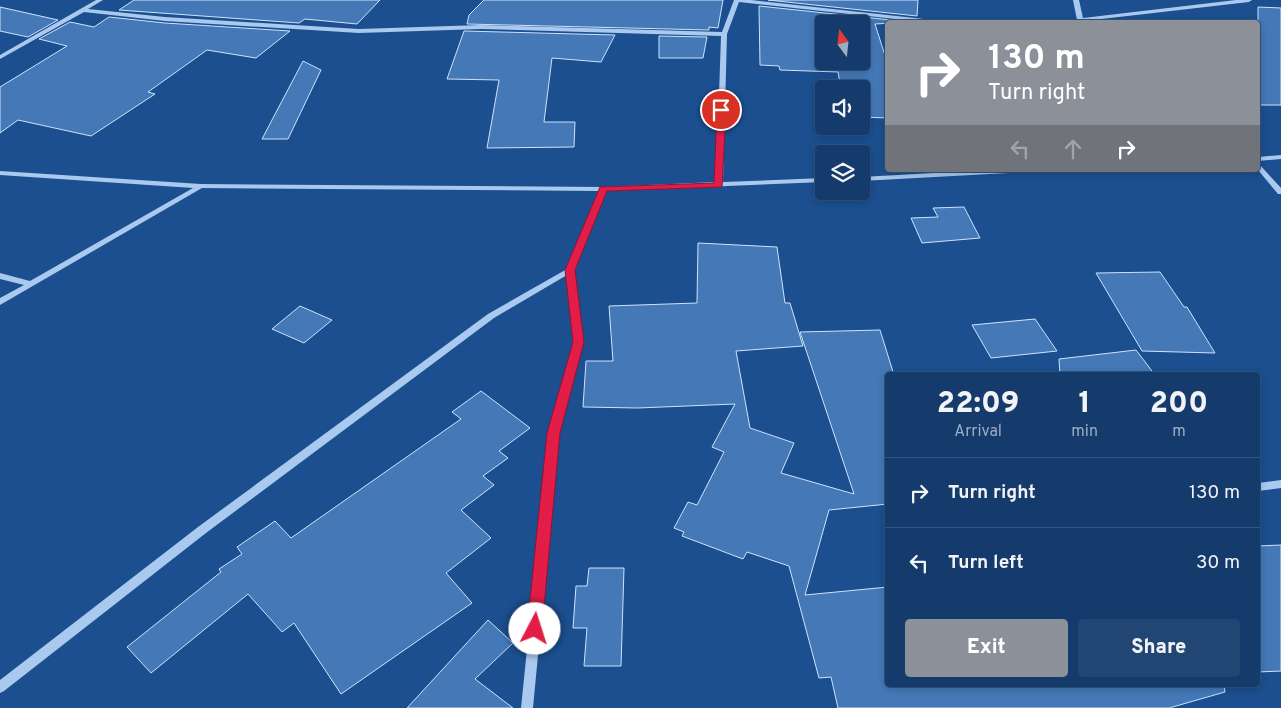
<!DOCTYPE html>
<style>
body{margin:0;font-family:Overpass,sans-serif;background:#214673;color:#f1f3f6;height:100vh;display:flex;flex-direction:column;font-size:19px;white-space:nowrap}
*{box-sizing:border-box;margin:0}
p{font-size:16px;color:#9dadc1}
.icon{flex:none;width:28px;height:28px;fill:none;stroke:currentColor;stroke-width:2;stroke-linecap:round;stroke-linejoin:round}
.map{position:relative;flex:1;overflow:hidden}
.drawer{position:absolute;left:885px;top:372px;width:375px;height:315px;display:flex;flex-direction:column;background:#143b6b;border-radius:5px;box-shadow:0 2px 8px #0003,0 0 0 1px #33557e}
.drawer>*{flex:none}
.banner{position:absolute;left:885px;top:20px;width:375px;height:152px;border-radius:5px;box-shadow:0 2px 8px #0003,0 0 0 1px #33557e;background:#8c9099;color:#fff;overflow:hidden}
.needle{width:32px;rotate:345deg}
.buttons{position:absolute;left:815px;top:15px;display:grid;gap:10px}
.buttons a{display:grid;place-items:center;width:55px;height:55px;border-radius:5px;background:#143b6b;box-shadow:0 2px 8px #0003,0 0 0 1px #33557e;font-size:25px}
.pin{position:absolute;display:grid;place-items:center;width:42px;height:42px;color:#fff;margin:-21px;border:2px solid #fff;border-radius:50%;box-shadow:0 1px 5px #0007}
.me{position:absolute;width:55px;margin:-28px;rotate:5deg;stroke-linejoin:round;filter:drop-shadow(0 0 4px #0008)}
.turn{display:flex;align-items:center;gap:18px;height:105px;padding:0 20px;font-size:22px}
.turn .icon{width:65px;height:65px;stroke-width:2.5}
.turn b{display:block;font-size:35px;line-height:42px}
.lanes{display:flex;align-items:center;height:48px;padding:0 20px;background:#0003;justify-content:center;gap:25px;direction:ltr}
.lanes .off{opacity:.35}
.eta{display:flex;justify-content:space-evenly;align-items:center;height:85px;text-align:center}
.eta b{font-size:30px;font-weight:800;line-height:35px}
.button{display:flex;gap:10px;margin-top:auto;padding:10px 20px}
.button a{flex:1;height:58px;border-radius:5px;background:#8c9099;color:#fff;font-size:20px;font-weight:800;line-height:58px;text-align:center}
.button a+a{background:#214673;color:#f1f3f6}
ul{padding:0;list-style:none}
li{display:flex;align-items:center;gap:15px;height:70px;padding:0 20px;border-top:1px solid #33557e}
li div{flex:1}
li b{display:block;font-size:19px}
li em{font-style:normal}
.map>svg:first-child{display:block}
.building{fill:#4478b7;stroke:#cfe3fa;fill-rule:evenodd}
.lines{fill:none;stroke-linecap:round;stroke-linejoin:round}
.minor{fill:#a9c9ee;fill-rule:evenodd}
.route{fill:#e11d48;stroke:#92132f}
</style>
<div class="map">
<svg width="1281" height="708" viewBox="0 0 1281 708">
<rect width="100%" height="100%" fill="#1b4f8f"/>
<path class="building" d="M134,0H380L357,24L305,19L299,23L119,10Z
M484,0H723L718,28L709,27V30L467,24L469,15Z
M768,0H918L917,16Z
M759,6L910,22L875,24L888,65V118L861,117V89H841L838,72L780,70L779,66L760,65ZM824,24H861V61H824Z
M0,7L58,20L28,37L0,31Z
M1258,7L1281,8V105H1258Z
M109,17L165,23L290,31L256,58L207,50L148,92L155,94L91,136L18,120L0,133V87L67,46L39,39L70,22L94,27Z
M464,31L615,35L601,62L552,58L544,122H575L574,147L487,148L499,80L447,79Z
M659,36L707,37L703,58H659Z
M303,61L321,70L288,139H262Z
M964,207L980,238L922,243L911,218L938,217L933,208Z
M698,243L777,247L785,303H790L803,346L736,351L750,428L794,443L781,473L854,494L800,332L880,330L894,375H888V504L829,510L805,595L888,587V685H1224L1225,692L1169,708H838L831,677L819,678L789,566L747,552L743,559L682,536L684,532L674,528L688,502L697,505L724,452L712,447L735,404L638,408L583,407L586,361H613L609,306L697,303Z
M1160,272L1184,307H1187L1215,353L1142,351L1096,273Z
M300,306L332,320L304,343L272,329Z
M1035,319L1057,351L991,358L972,325Z
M1136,350L1155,375H1060L1059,359Z
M481,391L530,428L499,451L508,458L483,476L494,485L461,510L491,538L446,573L472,603L341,694L294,623L282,632L248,594L151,673L127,647L221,572L219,569L242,554L237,547L275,521L291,538L461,419L452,412Z
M1281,545V671L1258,672V546Z
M589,568H624L621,666H584L587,628H573L576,586H587Z
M488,620L513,643L475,679L513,708H407Z"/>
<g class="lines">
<path class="minor" d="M96,0H103L88,9L165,17L359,29L481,25L722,32L734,0H751L924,19L927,21L923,22L739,2L727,34L723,182L824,178V182L606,191L574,270L582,342L559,433L533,708H521L549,433L574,342L567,275L494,318L206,533L4,691L0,693V680L198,527L488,314L567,269L599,191L202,188L0,305V298L24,285L0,279V273L30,281L193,188L0,175V171L201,184L603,187L716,182L721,36L481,29L359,33L165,21L84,12L0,59V55Z
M1073,0H1079L1083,18L1236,0H1252L1249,2L1084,21L1083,22H1079L1077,20Z
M1281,155V159L1258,161V157Z
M1258,164L1260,165L1281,188V194H1278L1258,170Z
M989,170H1031L1028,172L861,181V177Z
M1281,480V488L1258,491V483Z"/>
</g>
<path class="route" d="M721,107L726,110L722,187L607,191L575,270L584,342L560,433L542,629L540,634L535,636L529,634L527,629L547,433L573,342L565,270L600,187L714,183L717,110Z"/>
</svg>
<div class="buttons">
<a><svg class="needle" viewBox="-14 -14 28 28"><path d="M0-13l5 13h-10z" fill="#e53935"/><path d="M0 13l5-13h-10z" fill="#9dadc1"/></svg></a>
<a><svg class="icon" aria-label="sound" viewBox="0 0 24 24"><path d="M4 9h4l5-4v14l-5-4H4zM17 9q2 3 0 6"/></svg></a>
<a><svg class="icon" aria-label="layers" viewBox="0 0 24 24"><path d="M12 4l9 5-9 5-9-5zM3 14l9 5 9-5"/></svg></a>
</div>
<div class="pin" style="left:721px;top:110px;background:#d93025"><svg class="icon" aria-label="arrive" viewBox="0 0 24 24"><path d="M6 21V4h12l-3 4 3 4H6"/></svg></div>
<svg class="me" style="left:535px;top:629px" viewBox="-20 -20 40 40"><circle r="19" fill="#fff"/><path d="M0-13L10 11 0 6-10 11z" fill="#e11d48"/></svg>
<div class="banner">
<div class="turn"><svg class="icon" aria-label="right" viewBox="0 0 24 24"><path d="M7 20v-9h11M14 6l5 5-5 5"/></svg><div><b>130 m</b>Turn right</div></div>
<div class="lanes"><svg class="icon off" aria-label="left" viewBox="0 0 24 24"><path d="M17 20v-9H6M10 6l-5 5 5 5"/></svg><svg class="icon off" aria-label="ahead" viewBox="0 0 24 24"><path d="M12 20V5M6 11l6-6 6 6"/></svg><svg class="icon" aria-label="right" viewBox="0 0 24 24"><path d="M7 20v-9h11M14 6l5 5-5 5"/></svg></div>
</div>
<section class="drawer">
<div class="eta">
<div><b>22:09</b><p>Arrival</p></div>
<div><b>1</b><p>min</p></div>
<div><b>200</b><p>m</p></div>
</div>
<ul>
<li><svg class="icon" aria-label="right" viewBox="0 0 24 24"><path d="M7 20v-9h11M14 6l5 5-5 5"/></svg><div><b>Turn right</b></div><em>130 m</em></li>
<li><svg class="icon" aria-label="left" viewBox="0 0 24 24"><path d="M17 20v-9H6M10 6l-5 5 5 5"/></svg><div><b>Turn left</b></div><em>30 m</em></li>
</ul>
<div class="button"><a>Exit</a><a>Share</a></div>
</section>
</div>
